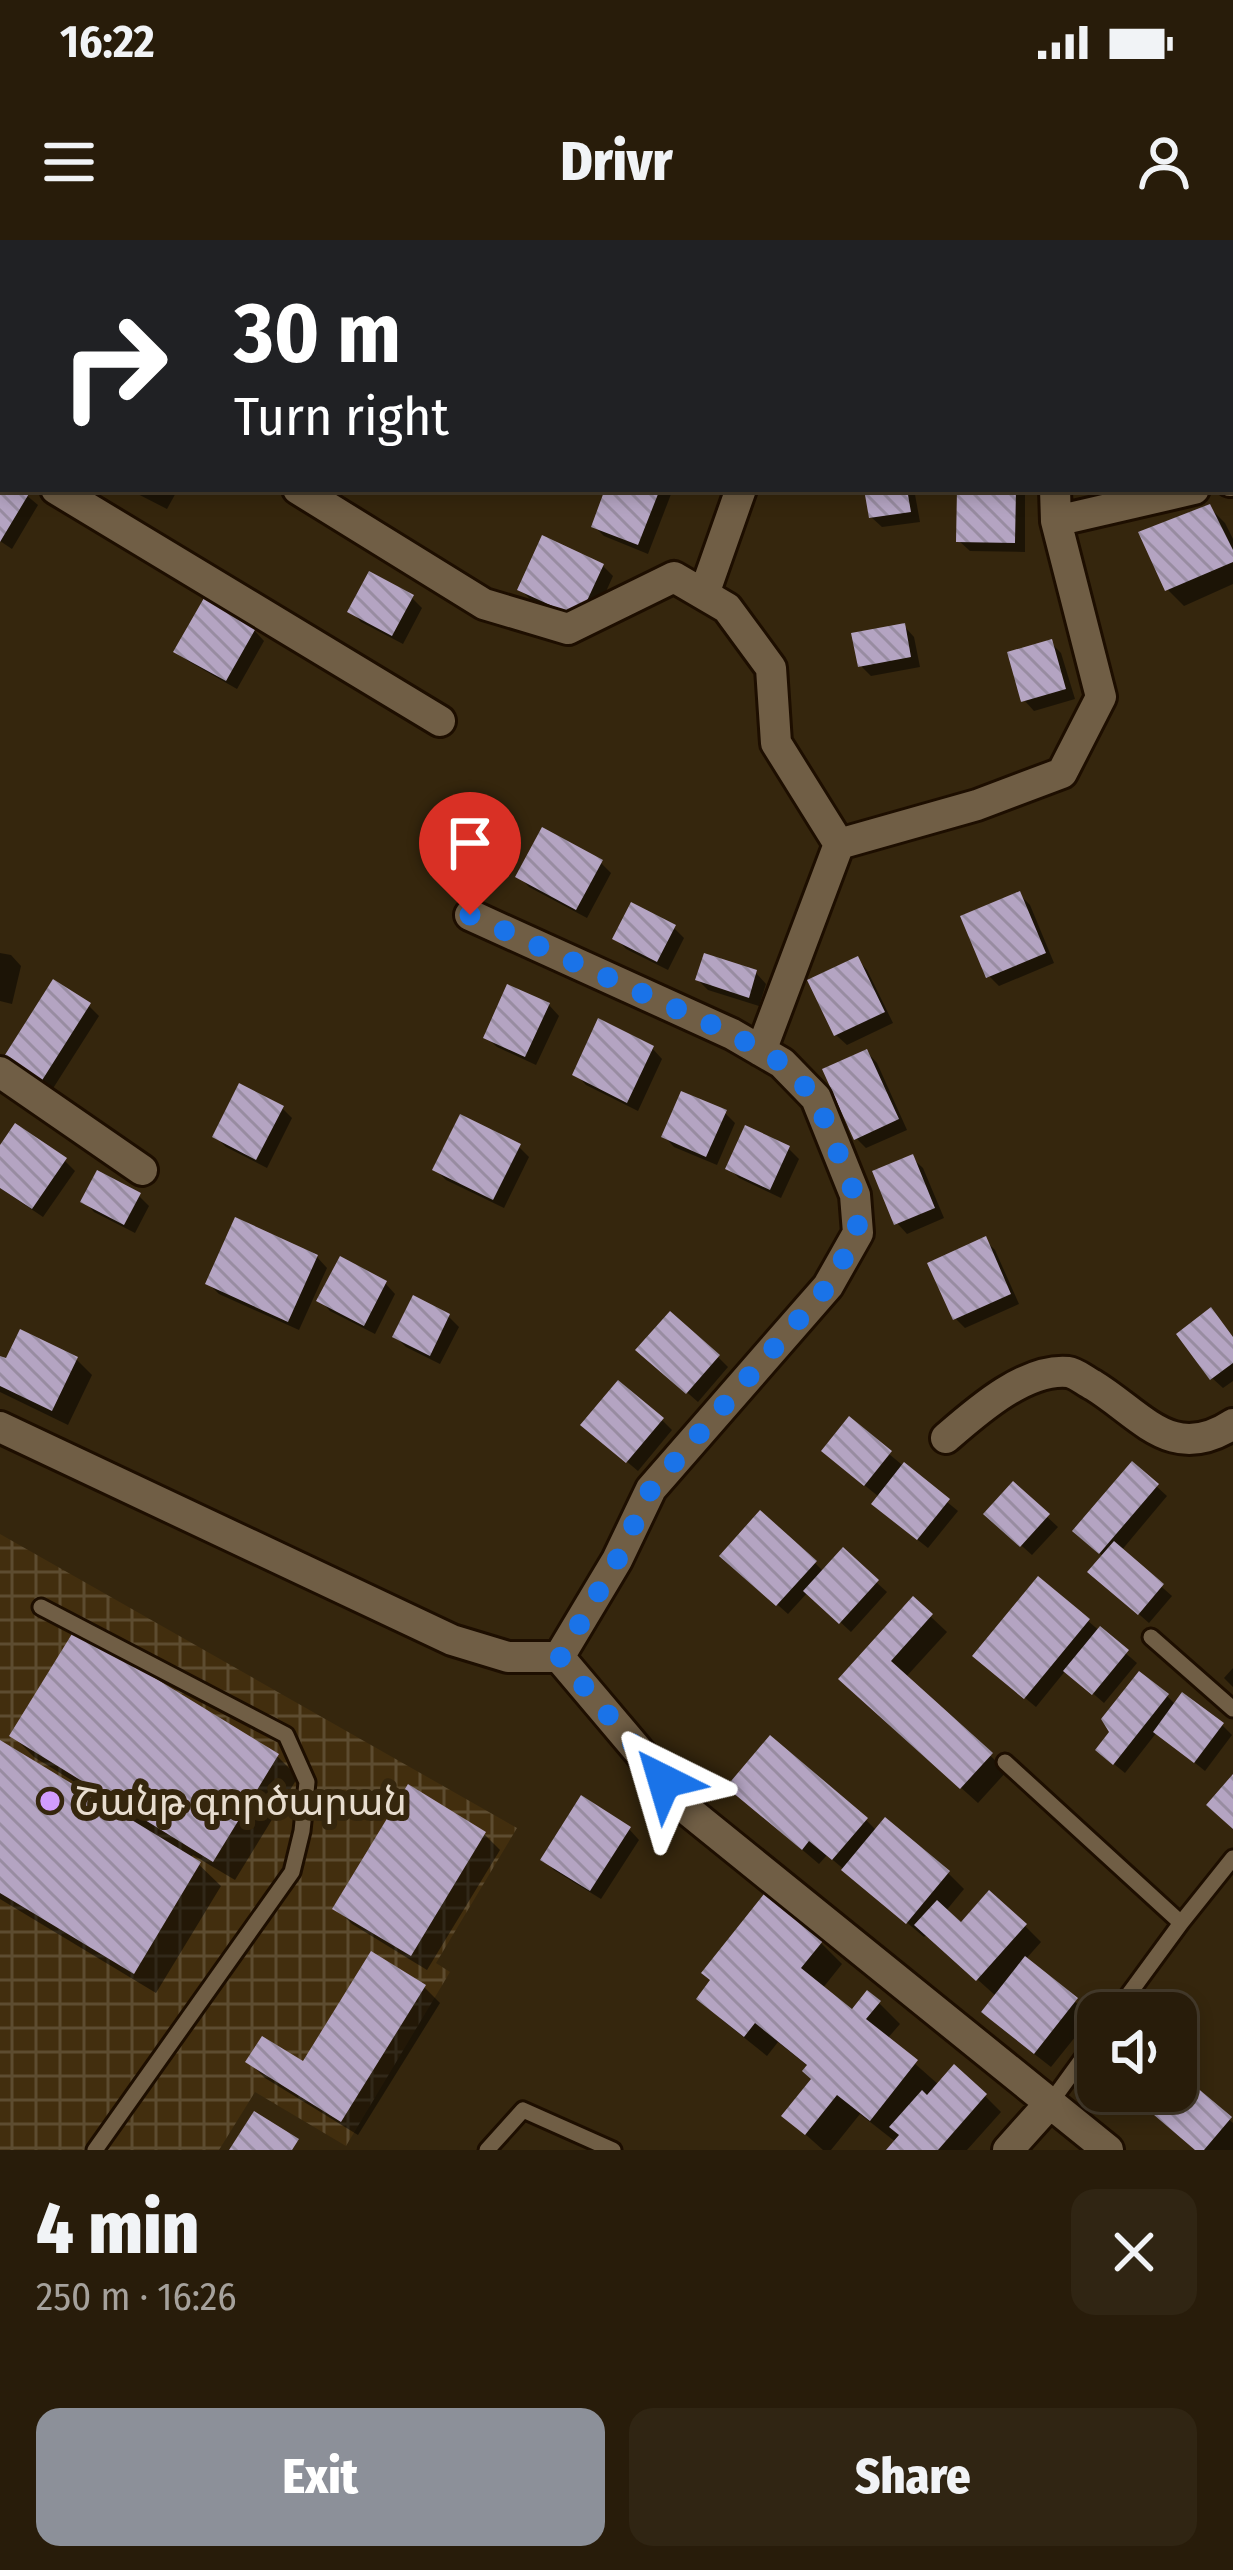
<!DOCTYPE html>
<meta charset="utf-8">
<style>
body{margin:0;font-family:"Fira Sans Condensed","Noto Sans Armenian",sans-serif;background:#302513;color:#f1f3f6;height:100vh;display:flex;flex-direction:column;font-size:45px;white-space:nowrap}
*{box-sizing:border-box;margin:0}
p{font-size:39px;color:#a5a19c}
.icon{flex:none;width:66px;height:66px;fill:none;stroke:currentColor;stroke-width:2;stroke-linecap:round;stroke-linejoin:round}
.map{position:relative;height:1910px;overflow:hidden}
.sheet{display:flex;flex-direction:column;background:#281c0a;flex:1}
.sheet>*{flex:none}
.hud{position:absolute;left:0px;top:0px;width:1233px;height:252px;box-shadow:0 6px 18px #0003,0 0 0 3px #443a2b;background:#202124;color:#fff;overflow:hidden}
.fabs{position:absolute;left:1077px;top:1752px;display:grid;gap:24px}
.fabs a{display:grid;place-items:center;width:120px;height:120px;border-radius:24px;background:#281c0a;box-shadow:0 6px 18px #0003,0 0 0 3px #443a2b;font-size:60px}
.pin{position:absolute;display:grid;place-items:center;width:102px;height:102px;color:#fff;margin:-123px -51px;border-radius:50% 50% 50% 0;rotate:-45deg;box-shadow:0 0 12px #0007}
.pin .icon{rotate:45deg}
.me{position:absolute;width:132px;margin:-66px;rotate:320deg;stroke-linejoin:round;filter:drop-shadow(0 0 9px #0008)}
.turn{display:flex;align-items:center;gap:42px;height:252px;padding:0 36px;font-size:54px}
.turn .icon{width:156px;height:156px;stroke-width:2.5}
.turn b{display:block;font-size:84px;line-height:102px}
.round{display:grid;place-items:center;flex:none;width:126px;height:126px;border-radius:24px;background:#302513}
.head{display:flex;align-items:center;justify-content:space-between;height:204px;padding:0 36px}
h1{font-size:72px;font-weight:800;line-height:90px}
.cta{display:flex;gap:24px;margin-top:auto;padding:24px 36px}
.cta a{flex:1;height:138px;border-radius:24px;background:#8c9099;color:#fff;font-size:48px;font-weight:800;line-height:138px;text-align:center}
.cta a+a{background:#302513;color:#f1f3f6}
.status{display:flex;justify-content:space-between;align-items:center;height:84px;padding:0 60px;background:#281c0a;direction:ltr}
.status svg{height:33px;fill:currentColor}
header{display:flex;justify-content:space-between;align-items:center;height:156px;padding:0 36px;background:#281c0a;font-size:54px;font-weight:800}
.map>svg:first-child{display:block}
.industrial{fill:url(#industrial-grid)}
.shadow{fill:#0007}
.building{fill:url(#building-back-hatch)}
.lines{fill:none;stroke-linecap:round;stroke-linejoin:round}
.lane-casing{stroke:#1d0e00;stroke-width:21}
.street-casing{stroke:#1d0e00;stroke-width:36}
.lane{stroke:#705e45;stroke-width:15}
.street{stroke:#705e45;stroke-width:30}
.route{stroke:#1a73e8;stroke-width:21;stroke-dasharray:0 37.8}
.poi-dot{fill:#d29cfd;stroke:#35260d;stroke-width:4.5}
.labels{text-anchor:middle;stroke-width:12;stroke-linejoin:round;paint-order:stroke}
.poi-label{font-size:39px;fill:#e8ddcf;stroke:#35260d;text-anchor:start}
</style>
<div class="status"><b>16:22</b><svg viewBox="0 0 49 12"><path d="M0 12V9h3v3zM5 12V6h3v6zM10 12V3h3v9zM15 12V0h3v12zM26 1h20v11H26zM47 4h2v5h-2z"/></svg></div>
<header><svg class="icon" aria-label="menu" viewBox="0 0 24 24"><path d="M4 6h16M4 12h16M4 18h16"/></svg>Drivr<svg class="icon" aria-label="person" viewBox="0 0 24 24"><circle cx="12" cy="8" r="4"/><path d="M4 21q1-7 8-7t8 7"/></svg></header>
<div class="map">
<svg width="1233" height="1910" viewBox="0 0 1233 1910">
<defs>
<pattern id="industrial-grid" width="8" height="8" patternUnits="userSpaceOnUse" patternTransform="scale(3)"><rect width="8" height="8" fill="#422e0e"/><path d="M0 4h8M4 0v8" fill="none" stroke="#5d4c30"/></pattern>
<pattern id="building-back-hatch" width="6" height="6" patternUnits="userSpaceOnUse" patternTransform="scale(3)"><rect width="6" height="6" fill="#b4a4c2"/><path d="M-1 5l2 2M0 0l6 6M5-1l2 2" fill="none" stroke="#988ca1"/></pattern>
</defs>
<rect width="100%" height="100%" fill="#35260d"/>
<path class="industrial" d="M0,1294L517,1588L436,1723L450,1732L346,1906L255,1852L219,1910H0Z"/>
<path class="shadow" d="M67,0H140L139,3H66Z
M976,0H1030L1033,3H976Z
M3,155V187L0,184V161Z
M0,238L3,239V249H19L38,265L12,309L0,301Z
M128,249H178L167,269Z
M609,249H673L648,314L604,296L594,286Z
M867,249H914L920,282L882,287L871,277Z
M960,249H1025V312L970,311L959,301Z
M1209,267L1225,283L1233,299V344L1184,366L1168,350Z
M603,326L613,336L590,387L531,360L521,350Z
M412,358L422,368L403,404L361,382L351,371Z
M904,386L914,397L920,427L871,436L861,426Z
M254,390L264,401L237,449L188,421L177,411Z
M1051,403L1061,413L1075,459L1034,471L1024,460Z
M601,623L611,633L587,678L529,647L519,636Z
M1020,655L1030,665L1054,723L999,746L989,736Z
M674,688L684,698L668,730L626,709L616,698Z
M0,713L11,715L21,726L12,764L0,761Z
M857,719L867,730L893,783L847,805L836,795Z
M756,733L766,744L759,766L708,750L698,740Z
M549,765L559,776L536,825L497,807L486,797Z
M89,766L99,776L52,850L17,828Z
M652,808L662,819L638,871L586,845L576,834Z
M867,812L877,823L907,890L866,908L856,898Z
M282,868L292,878L267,928L226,907L215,896Z
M725,873L735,883L717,925L674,907L664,896Z
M519,907L529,917L504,968L446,940L436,930Z
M788,908L799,919L781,958L739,938L729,928Z
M0,910L65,921L75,931L43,977L0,948Z
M912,918L923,928L944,978L907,994L897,983Z
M139,956L149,966L135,993L94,972L84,961Z
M985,1000L995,1010L1019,1064L965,1088L955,1078Z
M317,1017L327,1028L299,1090L219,1054L208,1043Z
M385,1043L395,1054L375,1094L330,1071L320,1060Z
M448,1076L459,1087L440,1124L406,1107L396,1097Z
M1233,1098V1141L1223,1148L1212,1138Z
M718,1117L728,1127L698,1162L650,1120Z
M0,1119H76L92,1135L68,1185L0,1152Z
M662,1180L672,1190L638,1231L595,1195Z
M849,1181L958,1271L928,1308L885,1274L879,1257L835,1221Z
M1133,1225L1167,1256L1121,1311L1172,1356L1149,1383L1102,1342L1104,1317L1086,1301Z
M1013,1245L1058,1287L1032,1315L997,1284Z
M843,1312L887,1352L851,1392L808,1352L788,1374L734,1326L815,1323L824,1332Z
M913,1360L947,1392L905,1438L1007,1531L978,1563L858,1455Z
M1088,1381L1137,1423L1104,1463L1066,1430L1036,1467L986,1426Z
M1233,1428V1447L1224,1438Z
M1167,1456L1176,1465L1222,1485L1232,1495L1205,1531L1157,1492L1125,1533L1109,1520Z
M13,1496L277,1516L298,1537L235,1640L193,1615L191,1617L221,1646L156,1753L0,1659V1504L91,1559L94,1554L34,1517Z
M746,1562L866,1580L877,1591L948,1633L964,1649L945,1672L961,1686H1025L1041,1702L1025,1720L1092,1776L1051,1827L1001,1788L997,1757L927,1694L924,1697L827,1615L819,1624Z
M629,1589L639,1600L601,1659L554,1630L544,1619Z
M484,1594L500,1610L427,1730L352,1684L336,1668Z
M821,1703L842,1724L822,1749L852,1773L879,1763L900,1784L887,1799L939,1845L985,1856L1001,1872L967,1910H890L897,1903L860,1874L831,1910H823L785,1876L814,1839L809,1827L778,1802L767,1816L721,1779L700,1758Z
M424,1747L440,1763L358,1895L265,1838L249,1822L304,1825Z
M1176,1834L1233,1883V1910H1197L1129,1851H1176Z"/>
<path class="building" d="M0,249H25L30,252L0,302Z
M605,249H660L638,305L591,287Z
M864,249H907L911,272L869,278Z
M957,249H1016L1015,303L956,302Z
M1210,264L1233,310V322L1165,351L1138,292Z
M542,295L604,324L579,378L517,350Z
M369,331L414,355L392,396L347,372Z
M204,358L256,388L226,441L173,412Z
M905,383L911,417L858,427L851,393Z
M1052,399L1066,449L1021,462L1007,412Z
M542,587L603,620L576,670L515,637Z
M1020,651L1046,713L986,738L960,676Z
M631,662L676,685L657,722L612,699Z
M704,713L757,730L749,758L695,740Z
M858,716L885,772L834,796L807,740Z
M53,739L91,763L41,842L3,818Z
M507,744L550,763L525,817L483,798Z
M598,778L654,806L627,863L572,835Z
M867,809L899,879L854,900L822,829Z
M239,843L284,866L256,920L212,897Z
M681,851L727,870L706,917L661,897Z
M460,874L521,904L493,960L432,930Z
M15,883L67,918L32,969L0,948V905Z
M745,885L790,906L770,950L725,929Z
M913,914L935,968L894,985L872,931Z
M97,930L141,953L124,985L80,962Z
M235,977L318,1015L288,1082L205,1044Z
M986,996L1011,1054L953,1080L927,1023Z
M340,1016L387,1041L364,1086L316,1061Z
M413,1055L450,1074L430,1116L392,1097Z
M1211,1067L1233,1097V1123L1210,1140L1176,1094Z
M670,1071L720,1115L686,1154L635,1110Z
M20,1089L78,1117L52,1171L0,1146V1116L6,1118Z
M618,1140L664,1178L626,1223L580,1185Z
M849,1176L892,1211L864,1246L821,1211Z
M1132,1221L1159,1244L1099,1314L1072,1291Z
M904,1222L950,1259L917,1300L871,1264Z
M1013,1241L1050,1274L1020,1307L983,1274Z
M760,1270L817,1321L776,1366L719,1316Z
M1114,1301L1164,1344L1138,1375L1087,1332Z
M843,1307L879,1340L839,1384L803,1351Z
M1038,1336L1090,1379L1024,1459L972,1416Z
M913,1356L933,1374L891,1421L993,1513L960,1549L838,1439Z
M1100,1386L1129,1410L1092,1455L1063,1431Z
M75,1389L279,1514L213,1622L9,1496Z
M1139,1431L1169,1454L1113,1525L1095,1510L1109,1492L1101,1479Z
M1182,1452L1224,1483L1194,1523L1153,1492Z
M770,1495L868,1578L832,1620L809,1601L802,1610L726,1547Z
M0,1500L201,1622L134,1734L0,1653Z
M1233,1534V1589L1206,1565Z
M408,1544L486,1592L411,1716L332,1669Z
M581,1555L631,1587L590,1651L540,1620Z
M885,1577L950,1631L906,1684L841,1630Z
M989,1650L1027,1684L976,1741L914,1685L937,1660L961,1682Z
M764,1654L823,1701L801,1728L852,1769L867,1750L881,1761L866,1779L918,1820L870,1881L837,1855L805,1895L781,1876L811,1839L802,1831L807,1825L755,1783L744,1797L696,1759L710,1740L701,1733Z
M371,1711L426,1745L341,1882L245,1822L262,1796L303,1821Z
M1025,1716L1078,1758L1034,1814L981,1772Z
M954,1824L987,1854L938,1910H886L899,1895L889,1887L922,1850L927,1855Z
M1176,1830L1232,1877L1204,1910H1195L1126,1851H1176Z
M254,1871L299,1899L292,1910H229Z"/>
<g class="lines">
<defs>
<path id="lane" d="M41,1367L286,1495L307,1542L302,1591L292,1632L95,1910
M1151,1397L1233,1469
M1005,1522L1181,1683
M1115,1773L1181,1683L1233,1618
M1051,1862L1098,1797
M487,1910L523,1870L613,1910"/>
<path id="street" d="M832,3L834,0
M1052,3L1053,0
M0,87L3,89
M0,215L3,217
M1230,241L1233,240
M56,249L440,481
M298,249L484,364L568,389L674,337L727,368L771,428L776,503L839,604L761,811
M1056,281L1194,249
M704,354L741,249
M839,604L977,565L1062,533L1101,457L1056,281L1055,249
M470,675L732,794L782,823L816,858L855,955L858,993L828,1046L651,1249L617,1320L559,1417L690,1572L1108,1910
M0,832L142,930
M0,1187L452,1400L508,1417H559
M946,1198C976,1172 1025,1128 1068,1132C1076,1133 1085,1141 1093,1145C1142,1175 1172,1224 1233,1184
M1008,1910L1051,1862"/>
</defs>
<use href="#lane" class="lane-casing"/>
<use href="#street" class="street-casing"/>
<use href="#lane" class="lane"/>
<use href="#street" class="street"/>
</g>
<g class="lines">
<path class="route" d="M470,675L732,794L782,823L816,858L855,955L858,993L828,1046L651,1249L617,1320L560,1418L664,1541"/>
</g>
<circle class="poi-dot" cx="50" cy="1561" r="12"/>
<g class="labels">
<g class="poi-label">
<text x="74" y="1575">Շանթ գործարան</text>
</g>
</g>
</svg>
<div class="fabs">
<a><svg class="icon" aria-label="sound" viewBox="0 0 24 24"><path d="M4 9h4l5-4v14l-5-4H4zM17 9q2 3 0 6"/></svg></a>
</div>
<div class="pin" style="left:470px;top:675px;background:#d93025"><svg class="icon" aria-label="arrive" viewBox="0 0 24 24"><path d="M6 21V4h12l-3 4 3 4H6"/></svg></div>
<svg class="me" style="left:664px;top:1541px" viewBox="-20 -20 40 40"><path d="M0-17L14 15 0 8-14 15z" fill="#1a73e8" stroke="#fff" stroke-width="4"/></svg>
<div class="hud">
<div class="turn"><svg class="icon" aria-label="right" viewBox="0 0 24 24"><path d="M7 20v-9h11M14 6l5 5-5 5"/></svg><div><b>30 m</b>Turn right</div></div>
</div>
</div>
<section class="sheet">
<div class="head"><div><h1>4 min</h1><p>250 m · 16:26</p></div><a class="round"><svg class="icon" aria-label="close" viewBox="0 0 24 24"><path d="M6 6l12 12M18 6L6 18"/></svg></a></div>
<div class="cta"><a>Exit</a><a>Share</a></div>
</section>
